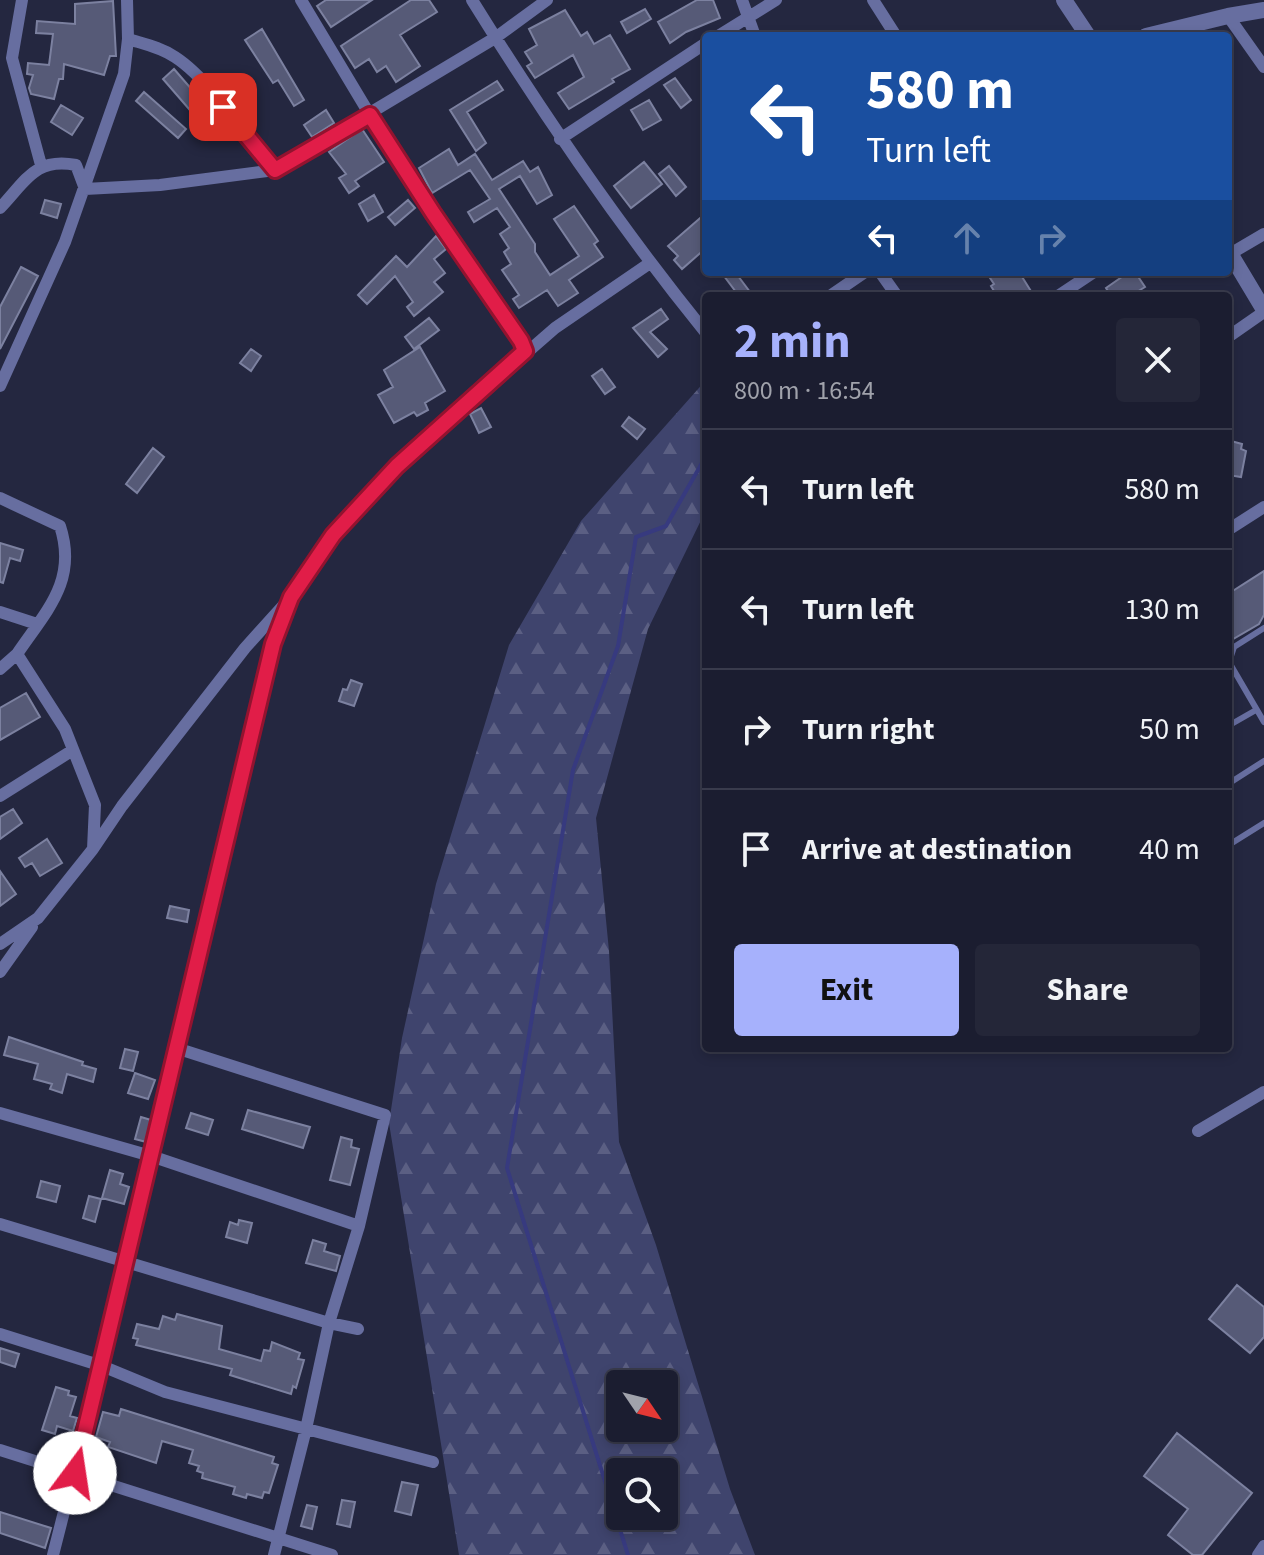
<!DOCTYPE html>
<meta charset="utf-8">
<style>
body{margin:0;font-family:"Source Sans 3",sans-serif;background:#242638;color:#f1f3f6;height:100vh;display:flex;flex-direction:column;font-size:30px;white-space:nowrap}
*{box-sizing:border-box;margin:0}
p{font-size:26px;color:#a0a2ab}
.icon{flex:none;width:44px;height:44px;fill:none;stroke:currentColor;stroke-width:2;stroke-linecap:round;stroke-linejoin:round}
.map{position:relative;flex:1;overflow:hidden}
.details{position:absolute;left:702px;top:292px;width:530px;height:760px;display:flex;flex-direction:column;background:#1b1d30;border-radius:8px;box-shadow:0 4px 12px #0003,0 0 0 2px #393b4c}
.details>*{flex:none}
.banner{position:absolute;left:702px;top:32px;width:530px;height:244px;border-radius:8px;box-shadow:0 4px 12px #0003,0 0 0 2px #393b4c;background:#1a4fa0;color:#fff;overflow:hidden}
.needle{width:52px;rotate:125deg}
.buttons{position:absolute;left:606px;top:1370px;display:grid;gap:16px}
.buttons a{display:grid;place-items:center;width:72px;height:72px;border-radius:8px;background:#1b1d30;box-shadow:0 4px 12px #0003,0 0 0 2px #393b4c;font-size:40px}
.pin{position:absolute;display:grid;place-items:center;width:68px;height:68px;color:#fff;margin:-34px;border-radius:16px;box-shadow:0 4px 12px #0006}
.me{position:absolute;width:88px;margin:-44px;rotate:14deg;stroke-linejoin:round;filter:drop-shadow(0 0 6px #0008)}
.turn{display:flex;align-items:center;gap:28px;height:168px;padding:0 32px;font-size:36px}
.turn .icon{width:104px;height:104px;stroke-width:2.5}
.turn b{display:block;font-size:56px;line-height:68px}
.lanes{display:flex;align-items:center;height:76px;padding:0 32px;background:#0003;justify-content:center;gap:40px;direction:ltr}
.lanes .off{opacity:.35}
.round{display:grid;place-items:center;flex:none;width:84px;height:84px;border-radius:8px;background:#242638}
.overview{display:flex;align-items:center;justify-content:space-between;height:136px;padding:0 32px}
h1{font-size:48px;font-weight:700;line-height:60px;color:#a6b1fc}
.action{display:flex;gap:16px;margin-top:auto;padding:16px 32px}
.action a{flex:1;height:92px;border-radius:8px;background:#a6b1fc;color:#111;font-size:32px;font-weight:700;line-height:92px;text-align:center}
.action a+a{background:#242638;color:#f1f3f6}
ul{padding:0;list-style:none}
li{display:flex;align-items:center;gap:24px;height:120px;padding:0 32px;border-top:2px solid #393b4c}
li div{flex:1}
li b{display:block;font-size:30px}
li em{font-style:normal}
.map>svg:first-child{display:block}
.forest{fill:url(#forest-firs);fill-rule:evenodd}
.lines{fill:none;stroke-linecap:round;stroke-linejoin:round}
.stream{stroke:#373a7f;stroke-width:4}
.building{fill:#565a77;stroke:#7c81a0;stroke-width:2}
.service{stroke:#676ea0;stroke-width:6}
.minor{stroke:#676ea0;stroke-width:12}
.tertiary{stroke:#676ea0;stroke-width:16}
.route-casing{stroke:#92132f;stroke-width:20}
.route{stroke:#e11d48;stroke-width:14}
</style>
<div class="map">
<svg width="1264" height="1555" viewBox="0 0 1264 1555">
<defs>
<pattern id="forest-firs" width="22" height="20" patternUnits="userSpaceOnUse" patternTransform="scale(2)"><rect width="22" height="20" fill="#3f446d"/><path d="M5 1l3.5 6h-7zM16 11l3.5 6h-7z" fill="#5b5f83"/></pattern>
</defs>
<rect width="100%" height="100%" fill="#242740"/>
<path class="forest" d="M706,380V510L648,629L596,818L609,951L619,1142L656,1245L730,1489L755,1555H459L389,1123L402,1038L436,884L509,645L581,521ZM620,1384H664V1428H620ZM620,1472H664V1516H620Z"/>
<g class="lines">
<path class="stream" d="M628,1555L507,1168L573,770L618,646L636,537L666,526L706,456"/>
</g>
<path class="building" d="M326,0H372L331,27L317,6Z
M411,0H429L437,12L400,35L420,66L396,82L386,66L377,72L369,59L355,68L341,46Z
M697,0H713L720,18L686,32L670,43L658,22Z
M113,1L116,56H110L104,75L64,64L63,79H59L54,99L31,94L29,88L33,75L27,74L28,63L49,65L53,34L36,33L37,21L75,24V4Z
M645,9L651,19L627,33L621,22Z
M565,10L581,36L587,32L594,44L610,35L630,69L612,79L614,82L569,109L558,93L584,77L573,55L535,78L527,66L532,63L525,52L537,45L529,29Z
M262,29L304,100L294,106L278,80L273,83L245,40Z
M174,69L200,99L189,109L163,79Z
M675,78L691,100L681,108L664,85Z
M497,81L503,90L467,112L486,143L476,151L450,110Z
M144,92L186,129L178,138L136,101Z
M649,100L661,120L643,130L631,110Z
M61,105L83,118L72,135L51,122Z
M326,110L334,123L312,137L304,125Z
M362,129L384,162L355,181L359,186L349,193L339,178L346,174L329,152Z
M449,149L458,165L475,154L492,180L523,161L530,172L538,167L552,195L537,204L520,176L499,189L535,244V252L550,275L579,256L554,219L574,206L598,241L594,244L603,257L569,280L578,293L558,306L547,290L519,308L513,299L519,295L502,270L511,264L504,252L509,248L500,234L510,227L497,208L474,222L468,212L490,199L470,170L432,193L419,168Z
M644,162L662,184L631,208L614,186Z
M669,166L686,187L676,196L659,174Z
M374,195L383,212L368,221L359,204Z
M45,200L61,204L57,218L41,213Z
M408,200L415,208L395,225L388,217Z
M706,213V248L682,269L674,260L678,256L668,246Z
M436,236L446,249L434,259L445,273L434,282L443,292L414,316L407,307L413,302L395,276L367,304L358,295L396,256L407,267Z
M21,267L38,276L0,349V307Z
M721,272H735L753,296H739Z
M986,272H1019L1034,296H997L991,286L994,284Z
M1129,272H1135L1145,287L1130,296H1111L1106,288Z
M661,309L668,319L650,332L667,349L658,357L633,328Z
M429,318L439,330L414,349L405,337Z
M420,347L445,391L425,403L428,410L417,416L414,412L394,423L378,395L393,387L384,370Z
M251,349L261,356L251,371L240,363Z
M602,369L615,387L605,394L592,376Z
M481,408L491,427L479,433L470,414Z
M629,417L645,429L637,439L622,426Z
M1231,441L1242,444L1241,449L1246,451L1241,477L1228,475V447Z
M153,448L164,457L137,493L126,484Z
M0,543L23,550L20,561L10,558L3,583L0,582Z
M1264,571V615L1259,624L1228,642V594Z
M351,680L362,684L354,706L339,701L343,689L347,690Z
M26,693L40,717L0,740V708Z
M13,809L22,823L0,839V817Z
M47,839L62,863L40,876L32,863L25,867L19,858Z
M0,871L16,894L0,906Z
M170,906L189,910L187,922L167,918Z
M9,1037L83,1062L82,1065L96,1069L93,1082L67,1074L62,1093L50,1089L52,1084L34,1079L38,1064L4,1055Z
M125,1049L138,1052L133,1071L120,1068Z
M135,1073L155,1080L148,1099L128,1093Z
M248,1110L310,1127L303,1148L242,1129Z
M191,1113L213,1120L208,1135L186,1128Z
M141,1117L151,1120L146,1142L135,1139Z
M341,1137L352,1140L351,1147L359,1149L350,1185L330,1180Z
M110,1170L123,1174L120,1184L129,1187L124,1204L102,1198Z
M41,1181L60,1186L56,1202L37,1197Z
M89,1196L101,1199L95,1222L83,1218Z
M239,1220L252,1223L247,1243L226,1237L230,1222L238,1225Z
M313,1240L326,1244L324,1251L340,1256L336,1271L306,1263Z
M1237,1285L1264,1307V1337L1250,1353L1209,1319Z
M177,1314L222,1326L219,1349L261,1361L264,1350L270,1351L272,1342L300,1353L298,1359L304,1360L296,1388L293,1386L291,1394L230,1375L232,1369L136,1345L138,1339L133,1338L137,1324L159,1329L163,1316L175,1320Z
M0,1348L19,1354L15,1367L0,1362Z
M56,1387L69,1391L68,1395L76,1397L70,1416L77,1418L73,1431L57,1426L55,1434L42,1430Z
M121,1409L274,1457L272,1463L278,1465L269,1493L264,1492L262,1498L247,1494L246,1498L233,1494L235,1487L202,1478L203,1473L197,1471L199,1466L189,1463L193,1450L162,1441L156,1463L108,1447L110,1442L96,1437L103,1412L119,1416Z
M1177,1433L1252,1493L1202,1555H1193L1168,1535L1188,1509L1144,1476Z
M402,1482L418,1485L411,1515L395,1511Z
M342,1500L355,1502L350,1527L337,1524Z
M307,1505L317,1507L312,1529L301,1526Z
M0,1512L51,1528L45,1548L0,1533Z"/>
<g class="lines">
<path class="service" d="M1264,628L1234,647L1229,662L1264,722
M1228,726L1256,710
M1228,784L1264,761
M1228,843H1232L1264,823"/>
<path class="minor" d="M22,0L12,58L41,165
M301,0L370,115L433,213L521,341L525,351
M472,0C544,116 620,227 706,333
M742,0L755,36
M873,0L896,36
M1228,16L1264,67
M718,36L776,0
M128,39C144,44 160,47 175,57C209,79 248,137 275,170L495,38L547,0
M560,139L706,43
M0,208C26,181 35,157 76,165L85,189L160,185L275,170
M1230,254L1264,234
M880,272L897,296
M830,296L865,272
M1058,296L1094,272
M1228,337L1264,312
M0,386L65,242L124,74L128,39L127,0
M0,498L60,526C78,581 46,611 17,654L65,729L95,805L93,849L38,918L0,944
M1228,530L1264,507
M0,612L37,624
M0,669L17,654
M0,796L73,750
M93,849L122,806L245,648L291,597L333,535L397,466L555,328L650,263
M0,972L32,927
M176,1048L385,1115L359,1226L329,1323L306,1429L274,1555
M0,1113L151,1156L359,1226
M1198,1131L1264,1092
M0,1224L329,1323L358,1329
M0,1334L102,1366L165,1392L433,1462
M0,1450L332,1555
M53,1555L127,1264L228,826L273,644L291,597
M1258,1555L1264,1546"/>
<path class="tertiary" d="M1064,0L1088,36
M1146,36L1228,16L1264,10
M1228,250L1264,310"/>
</g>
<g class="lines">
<defs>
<path id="route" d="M75,1473C143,1197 205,920 273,644L291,597L333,535L397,466L525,351L521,341L433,213L370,115L275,170L223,107"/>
</defs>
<use href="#route" class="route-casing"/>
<use href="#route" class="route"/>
</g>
</svg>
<div class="buttons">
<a><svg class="needle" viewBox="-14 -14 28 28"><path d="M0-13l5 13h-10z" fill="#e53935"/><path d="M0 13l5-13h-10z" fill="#a0a2ab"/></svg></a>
<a><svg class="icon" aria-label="search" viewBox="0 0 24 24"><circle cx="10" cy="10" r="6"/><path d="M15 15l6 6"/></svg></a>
</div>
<div class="pin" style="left:223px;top:107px;background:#d93025"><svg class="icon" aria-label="arrive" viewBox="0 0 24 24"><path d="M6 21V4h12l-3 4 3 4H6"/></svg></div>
<svg class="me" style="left:75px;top:1473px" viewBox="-20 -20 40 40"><circle r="19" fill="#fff"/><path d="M0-13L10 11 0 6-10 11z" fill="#e11d48"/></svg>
<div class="banner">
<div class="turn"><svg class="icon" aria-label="left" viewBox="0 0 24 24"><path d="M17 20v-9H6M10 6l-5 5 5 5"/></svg><div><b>580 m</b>Turn left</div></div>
<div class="lanes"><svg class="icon" aria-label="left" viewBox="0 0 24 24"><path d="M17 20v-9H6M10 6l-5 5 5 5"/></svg><svg class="icon off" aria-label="ahead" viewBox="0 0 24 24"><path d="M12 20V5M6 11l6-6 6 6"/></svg><svg class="icon off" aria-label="right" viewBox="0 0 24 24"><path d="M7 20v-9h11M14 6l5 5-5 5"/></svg></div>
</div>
<section class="details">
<div class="overview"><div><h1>2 min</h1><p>800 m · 16:54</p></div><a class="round"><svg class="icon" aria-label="close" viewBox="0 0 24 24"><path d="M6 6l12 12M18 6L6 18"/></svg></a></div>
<ul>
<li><svg class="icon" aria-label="left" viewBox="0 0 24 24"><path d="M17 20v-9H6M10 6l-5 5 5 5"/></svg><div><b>Turn left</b></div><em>580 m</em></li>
<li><svg class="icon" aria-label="left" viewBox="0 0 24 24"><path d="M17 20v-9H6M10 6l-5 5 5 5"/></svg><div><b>Turn left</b></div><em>130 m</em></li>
<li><svg class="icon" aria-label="right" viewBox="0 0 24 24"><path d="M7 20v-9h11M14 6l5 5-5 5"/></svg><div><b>Turn right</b></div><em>50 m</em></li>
<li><svg class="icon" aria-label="arrive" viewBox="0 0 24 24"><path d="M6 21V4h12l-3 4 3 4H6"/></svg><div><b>Arrive at destination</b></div><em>40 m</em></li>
</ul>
<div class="action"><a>Exit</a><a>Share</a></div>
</section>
</div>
